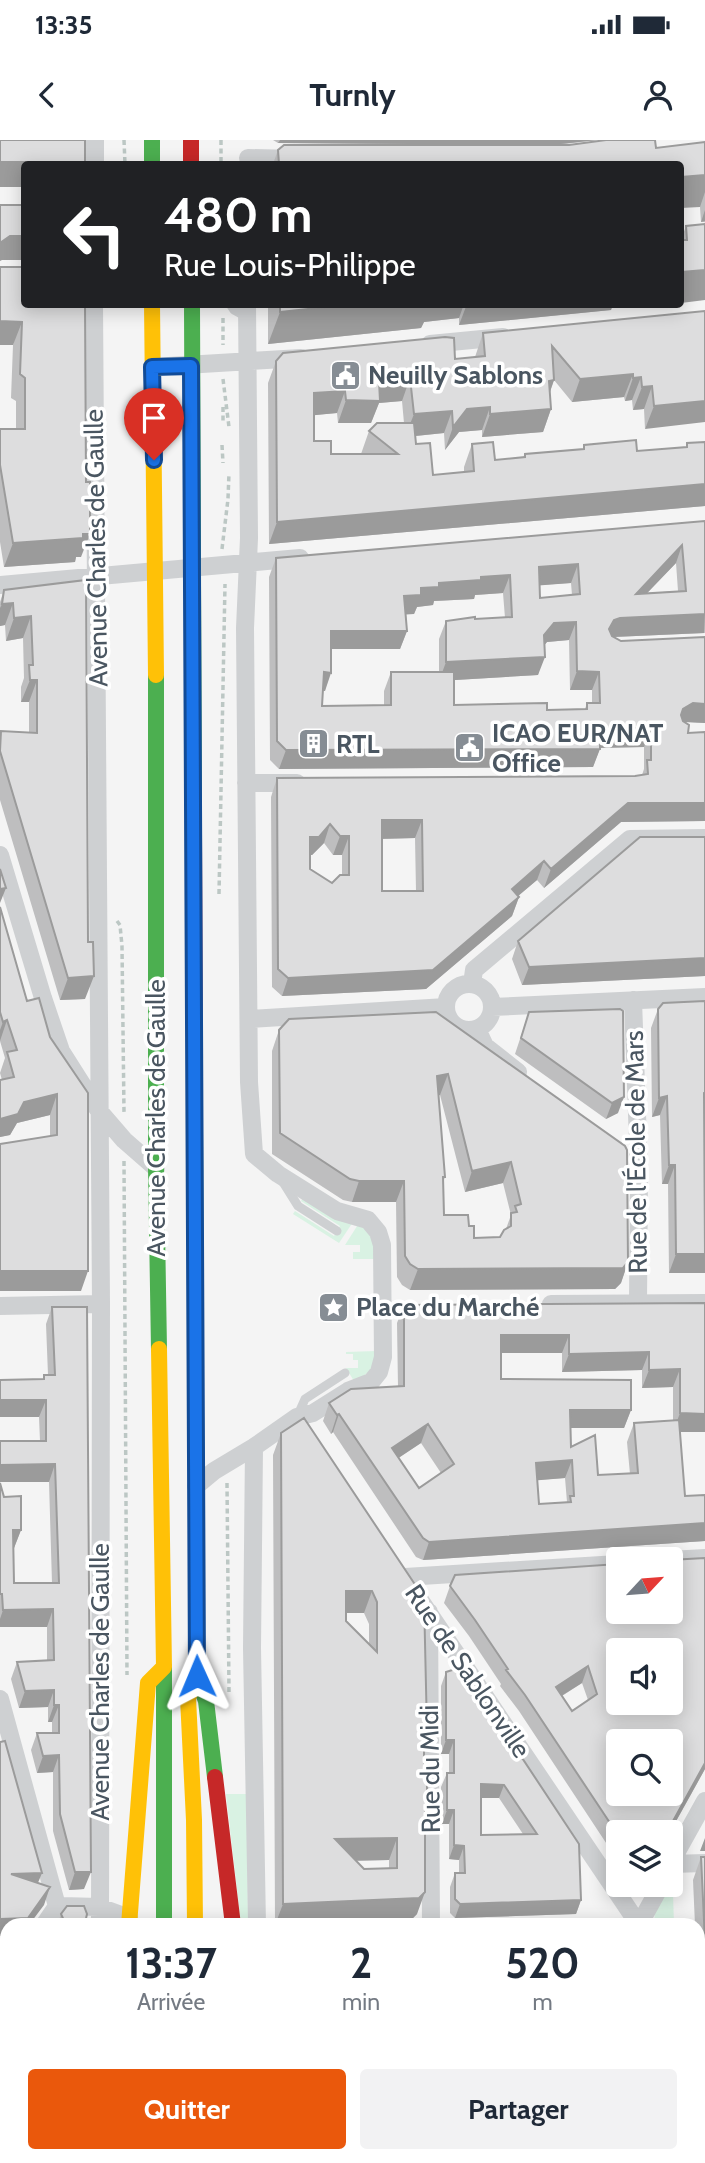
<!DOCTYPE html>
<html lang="fr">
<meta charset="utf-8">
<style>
body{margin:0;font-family:Cabin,sans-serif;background:#f2f2f3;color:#1f2937;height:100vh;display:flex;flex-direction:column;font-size:26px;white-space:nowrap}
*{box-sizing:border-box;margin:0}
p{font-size:23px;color:#747a83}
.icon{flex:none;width:38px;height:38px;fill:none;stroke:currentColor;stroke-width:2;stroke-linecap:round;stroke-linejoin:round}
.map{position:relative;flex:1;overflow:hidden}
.sheet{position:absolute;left:0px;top:1778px;width:705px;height:245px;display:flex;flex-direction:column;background:#fff;border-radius:21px 21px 0 0;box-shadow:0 4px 18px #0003}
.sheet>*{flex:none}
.guide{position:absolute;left:21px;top:21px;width:663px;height:147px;border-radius:7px;box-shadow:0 4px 18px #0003;background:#202124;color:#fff;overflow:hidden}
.needle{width:46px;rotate:64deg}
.controls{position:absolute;left:606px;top:1407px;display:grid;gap:14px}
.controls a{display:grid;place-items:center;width:77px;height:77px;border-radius:7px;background:#fff;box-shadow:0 4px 18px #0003;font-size:35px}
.pin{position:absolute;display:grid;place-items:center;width:60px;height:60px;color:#fff;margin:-72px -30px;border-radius:50% 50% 50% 0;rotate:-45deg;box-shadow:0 0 7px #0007}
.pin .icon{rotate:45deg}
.me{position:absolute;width:77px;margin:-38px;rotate:359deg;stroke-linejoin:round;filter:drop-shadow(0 0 5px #0008)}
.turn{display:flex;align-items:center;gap:24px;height:147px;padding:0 28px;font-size:32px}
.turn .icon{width:91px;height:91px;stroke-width:2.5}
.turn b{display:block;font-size:49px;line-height:60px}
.eta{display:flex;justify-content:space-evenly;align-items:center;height:119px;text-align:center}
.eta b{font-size:42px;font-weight:700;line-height:49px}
.action{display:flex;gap:14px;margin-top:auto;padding:14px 28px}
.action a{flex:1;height:80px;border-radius:7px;background:#ea580c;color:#fff;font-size:28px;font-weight:700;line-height:80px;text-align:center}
.action a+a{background:#f2f2f3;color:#1f2937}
.status{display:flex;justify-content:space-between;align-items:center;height:49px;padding:0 35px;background:#fff;direction:ltr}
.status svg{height:19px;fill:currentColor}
header{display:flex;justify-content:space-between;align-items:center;height:91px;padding:0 28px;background:#fff;font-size:32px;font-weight:700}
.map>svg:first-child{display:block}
.green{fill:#d9f2e3}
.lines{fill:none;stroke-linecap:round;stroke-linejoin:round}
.path{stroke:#bcc7c4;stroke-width:3.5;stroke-dasharray:5 3.5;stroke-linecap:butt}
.lane{stroke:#ced0d2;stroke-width:9}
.street{stroke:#ced0d2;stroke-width:18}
.fast{stroke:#4caf50;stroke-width:16}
.slow{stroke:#ffc107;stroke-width:16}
.jam{stroke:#c62828;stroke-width:16}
.wall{fill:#bebebf;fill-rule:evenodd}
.shaded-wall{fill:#9b9b9b}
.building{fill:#ddddde;stroke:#9b9b9b;stroke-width:2;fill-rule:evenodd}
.route-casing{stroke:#114b97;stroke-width:18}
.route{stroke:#1a73e8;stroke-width:12}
.labels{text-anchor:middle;stroke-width:7;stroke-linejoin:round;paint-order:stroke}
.poi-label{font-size:26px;font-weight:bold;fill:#4a5661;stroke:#fff;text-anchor:start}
.street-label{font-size:26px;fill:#4a5661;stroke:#fff}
</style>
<div class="status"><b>13:35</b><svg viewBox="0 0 49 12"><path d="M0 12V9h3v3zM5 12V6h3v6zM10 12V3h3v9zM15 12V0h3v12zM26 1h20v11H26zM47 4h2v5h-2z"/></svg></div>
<header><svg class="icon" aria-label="back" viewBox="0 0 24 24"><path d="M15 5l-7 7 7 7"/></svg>Turnly<svg class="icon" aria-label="person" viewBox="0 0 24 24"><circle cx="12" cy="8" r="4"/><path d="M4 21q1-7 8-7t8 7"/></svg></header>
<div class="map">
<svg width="705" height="2023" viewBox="0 0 705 2023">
<rect width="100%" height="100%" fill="#f4f4f4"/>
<path class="green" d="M303,1058L353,1082L339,1103L293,1074L295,1071L334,1096L340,1086L301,1061Z
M359,1083L373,1095L375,1119H353V1112H360V1105H345Z
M376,1211C375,1228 369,1234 354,1241L346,1228H358V1220H353V1214H346V1212Z
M226,1654H247L248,1785H241Z
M666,1749L673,1753L674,1785H654L655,1770Z"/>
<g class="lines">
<path class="path" d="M124,0L125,24
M221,0V24
M223,178V205
M223,239L229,287
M223,267V283
M222,305L223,323
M222,409L228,359L229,333
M219,754L225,444
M117,781L120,785L122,806L124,972
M124,1021L127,1535
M227,1343L229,1552"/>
<path class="lane" d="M230,164L234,170L247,177
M283,1042L298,1066L337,1091
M297,1277L305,1259L345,1233"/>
<path class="street" d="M248,18L297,19
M95,24V0
M94,164L101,1164L100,1785
M430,204L503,197
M152,227L301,218
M0,445L300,418
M246,643H297
M0,715L43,858L61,911L99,971L124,1000L156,1028
M472,844L474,830L630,699L705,698
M446 867a23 23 0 1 1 46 0a23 23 0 1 1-46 0Z
M633,860L639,1031L638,1163
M492,867L705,857
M249,879L446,867
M477,889L485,906L518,932
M551,1164L705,1163
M0,1166L101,1164
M254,1307L252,1508L257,1785
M196,1346L214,1331L254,1307L297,1277L313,1273L348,1251L371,1242L379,1232L383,1217L382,1105L378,1092L368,1080L337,1071L278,1034L254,1014L249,942L247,716L245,488L249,398L247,164
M670,1420L705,1418
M405,1437L618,1424
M412,1448L639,1785
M429,1472L431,1785
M0,1559L57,1766
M670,1724L705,1661
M671,1724L705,1723
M61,1766L99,1767L129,1778
M44,1785L57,1766
M639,1785L661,1745
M698,1840L705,1839
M698,1870L705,1881
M101,2016V2023
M261,2016V2023
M433,2016V2023
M507,2023L511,2016"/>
<path class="fast" d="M152,0V24
M192,164L194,693
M156,535V1028L159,1209
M195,990L197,1536L206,1561L215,1637
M164,1527V1785
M132,2016V2023
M215,2016L217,2023"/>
<path class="slow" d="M152,164L156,535
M129,1785L148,1543L164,1527L159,1209
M195,1785L194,1680L188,1558L197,1536
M163,2016V2023
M237,2016V2023"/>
<path class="jam" d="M191,0V24
M194,693L195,990
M215,1637L233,1785"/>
</g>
<path class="wall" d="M273,0H597L556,5L656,8L705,2V160L681,100L686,86L704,84L705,82H701L700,67L681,24H273L278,10L475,5L278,3Z
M24,127L81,417H76L75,422L4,427L0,402V289H16V261L11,258L13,205Z
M268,164H613L611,170L459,185V178L424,182L421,188L268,204Z
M705,171L645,289L644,269L633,270L632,260L625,261L624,257L572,262L554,240L550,252L551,269L543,292L482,297V290L459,292L445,310L444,293L416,296V304L433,335L464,332V327L472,304L495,320L523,317L525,314L583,309L584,305L637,311L686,307L687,303L705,366L269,404L268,243L276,221L455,219L475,217L483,193ZM402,261L404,283L369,291L361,314H331L314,301V275L337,273L338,283H371L379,263Z
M705,381V493L613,497L621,501L705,497V583L685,582L688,593L705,592V681L621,682L544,748L537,740L518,756L519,757L512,776L426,849L282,856L272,847L271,657L277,638L635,636L642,635L644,629V607L600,608L593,627L279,629L270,620L269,437L276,418ZM676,423L678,451L647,453ZM571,443L572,455L540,458L539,445ZM503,453L505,478L446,481L439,499V532H391L384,551V565L322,566L323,551H325L331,509H400L407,491L406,474H414L417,467L433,465L434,461L474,459L475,455ZM569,500L570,550H592V563H587L585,569L547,570L454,565V540L538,535L544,505L547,502ZM415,698L416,751H382V699ZM324,703L333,715H342V735L332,743L310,729V715H312Z
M86,440L85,859L60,860L0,660V595L1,591L29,593V562H21V547L24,538L23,498L6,501L5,485L0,486V462L4,450Z
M705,697V836L522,845L512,819L518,801Z
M0,767L27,861L50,897L81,1151L50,997V975L17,983L10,995L0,997V940H2L0,933L5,918L0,901Z
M705,861V968L704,969L705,1133H669L668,1044H662L660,975L652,977L651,888L658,869Z
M620,869L618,973L606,979L515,914L529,872Z
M436,872L628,1122L621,1143L615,1149L410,1150L402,1145L397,1137L396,1062H352L343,1060L272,1014V911L279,890ZM440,955L465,1052L503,1043L511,1075L506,1089L500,1097L474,1098L469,1086L444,1075L443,1042L445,1037L438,956Z
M705,1163L680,1292L685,1356L705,1355V1401L423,1420L416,1417L333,1292L331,1294L323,1281L329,1263L398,1247L397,1183L404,1165ZM501,1213H562V1232L642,1230V1248L673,1247V1280L634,1283L627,1302L630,1334L598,1335L571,1307V1288H624L631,1270L501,1239ZM421,1303L441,1333L419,1348L398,1318ZM565,1338L567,1362L539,1364L537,1340Z
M52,1167L84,1749L69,1750L53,1691V1632L37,1633L31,1610L37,1593H52V1582H48V1567L19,1568L11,1539L17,1522L47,1521V1487H0V1343L4,1357L21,1390L14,1408H13L14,1443H52L49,1342L40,1301L39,1277H0V1240L43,1239L44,1235H48L46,1184Z
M304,1278L427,1591L424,1597V1623L427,1664L425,1670L417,1774L411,1780L300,1785H275L273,1315L281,1293ZM346,1473H364L369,1484V1504L346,1481ZM389,1720V1728L364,1729L356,1721Z
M705,1418V1629L670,1692H618V1718H616L519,1571L500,1546L501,1544L469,1496L444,1463L450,1446ZM582,1543L588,1560L572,1571L562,1556Z
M446,1532L581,1760L576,1774L455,1778L450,1773V1747L455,1733H459V1720L449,1719V1684H442L441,1647L447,1633H449V1614H441V1546ZM481,1658H499L523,1694L481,1695Z
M701,1717H705V1823L698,1824V1785H695L693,1740Z
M61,1774L84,1785H57Z
M698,1872L705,1882V1960L698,1950Z
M705,2000V2023L703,2012L702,2009Z
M272,2016H424V2023H272Z
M451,2016H492L488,2023H451Z"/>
<path class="shaded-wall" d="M280,0H597L552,5L278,3Z
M0,22H85L84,24H24V47H0Z
M705,35V52L700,67L681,68V37Z
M705,70V81L701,82Z
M10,96H24V120H2L0,121V103Z
M705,130V160L681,163V132Z
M355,164H464L459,178L424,182L421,188L268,204L280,172Z
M467,164H613L611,170L459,185Z
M646,164H664L645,166Z
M0,181L22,182L13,205H0Z
M633,234L624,257L572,262L580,239Z
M641,237L632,260L625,261L633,238Z
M410,238L402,261L379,263L371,283H338L346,260L379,241Z
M554,240L546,263L549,241Z
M652,246L644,269L633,270L642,247Z
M345,251L337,273L306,276L314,253Z
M705,261V282L645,289L654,266Z
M490,267L482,290L459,292L445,310L453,287L467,269Z
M551,269L543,292L482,297L490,274Z
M452,271L444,293L405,297L414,274Z
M705,344V366L269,404L277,382Z
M83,394H90L81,417H76L75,422L4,427L13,403Z
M682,405L676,423L629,472L636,454Z
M578,424L571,443L532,446L539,427Z
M510,435L503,453L475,455L474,459L434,461L433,465L417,467L414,474L398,475L404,456L421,448L439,443L481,437Z
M13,463L5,485L0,486V468L2,464Z
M705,474L704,493L613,497L607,499L609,489L614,480L620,478Z
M31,476L23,498L6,501L14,478Z
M576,482L569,500L547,502L537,514L544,495L554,483Z
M331,491H407L400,509H324Z
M545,517L538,535L439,541L446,522Z
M577,531L599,532L592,550H570Z
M324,532L331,533L325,551H317Z
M30,540H37L29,562H21Z
M693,563L705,564V583L686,582L676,588L683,569Z
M651,588L644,607L593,608L600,589Z
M600,609L593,627L279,629L286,610Z
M628,663H705V681L621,682L544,748L551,729Z
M382,680H422L415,698L375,699Z
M330,684L324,703L312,715H303L310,697Z
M340,696H349L342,715H333Z
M544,721L537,740L505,767L512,749Z
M6,748L0,763V749Z
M519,757L512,776L426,849L282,856L288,838Z
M705,818V836L522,845L529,827Z
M94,836L85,859L60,860L68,838Z
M7,880L0,901V890L3,882Z
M448,934L440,955L429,957L437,936Z
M57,954L50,975L17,983L10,995L0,997V979L24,962Z
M667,956L660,975L652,977L659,958Z
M624,957L618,973L606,979L612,963Z
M511,1022L503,1043L465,1052L472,1031Z
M669,1025H675L668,1044H662Z
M359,1041H404L396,1062H352Z
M676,1114H705V1133H669Z
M628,1122L621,1143L615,1149L410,1150L418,1129Z
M0,1131H88L81,1151H0Z
M501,1195H569L562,1213H494Z
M649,1212L642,1230L562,1232L569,1214Z
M680,1229L673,1247L642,1248L649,1230Z
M0,1260H46L39,1277H0Z
M570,1270H631L624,1288H564Z
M680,1273L705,1274V1292H673Z
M339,1274L333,1292L331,1294L337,1275Z
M428,1284L421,1303L385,1327L392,1308Z
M572,1320L565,1338L529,1341L536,1323Z
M55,1324L49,1342H0V1325Z
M705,1383V1401L423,1420L429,1402Z
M13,1390H21L14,1408L7,1407Z
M346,1451H372L364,1473H338Z
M53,1469L47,1487H0V1479L3,1470Z
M588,1526L582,1543L550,1563L556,1547Z
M54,1550L48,1567L19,1568L25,1551Z
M54,1565H59L52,1582H48Z
M446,1600H454L449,1614H441Z
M59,1615L53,1632L37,1633L43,1616Z
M705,1623V1629L670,1692H667Z
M481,1644L504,1645L499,1658H476Z
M447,1670H454L449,1684H442Z
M397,1698L389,1720L326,1721L335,1699Z
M705,1698V1711H700Z
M454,1705L464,1706L459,1720L449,1719Z
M75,1732H91L84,1749L69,1750Z
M42,1733L35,1750L11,1734Z
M50,1747L44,1765L29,1785H7V1796H0V1779Z
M425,1752L417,1774L411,1780L300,1785H275L283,1764Z
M581,1760L576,1774L455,1778L460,1764Z
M705,1801V1823L698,1824V1819Z
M0,1934H7V1960H0Z"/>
<path class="building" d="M0,0H85V22H0Z
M606,0H655L656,8L705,2V35L681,37V24H279L278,10L284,5H569Z
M0,65H24V96H10L0,103Z
M705,84V130L681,132V100H687L686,86Z
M0,127H24V164H85L86,342H90V394H83V398L13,403L0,325V289H25V238L20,234L22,182L0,181Z
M280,164H355L280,172Z
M705,171V261L654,266L652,246L642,247L641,237L633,238V234L580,239L552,206L554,240L549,241L551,269L490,274V267L467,269L453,287L452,271L414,274L410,238L379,241L380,261L346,260L345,251L314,253V301H331V314H398L369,291L377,283H414L416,304L430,303L433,335L474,331L472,304L493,302L495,320L525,317V314L584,309V305L636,300L637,311L687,307V303L705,302V344L277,382L276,221L283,213L445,197L454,198L455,219L485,216L483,193Z
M705,381V474L620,478L614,480L609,489L612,496L621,501L705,497V564L693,563L683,569L681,575L683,581L689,585L688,593L705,592V663H628L551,729L544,721L512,749L519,757L433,830L288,838L278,829L277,638L635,636L648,634L647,620H651V588L600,589V609L286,610L277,601L276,418ZM682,405L686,451L636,454ZM578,424L580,454L540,458L539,427ZM510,435L512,477L475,479V477L446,481V522L545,517L544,495L554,483L576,482L577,531L599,532L600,563H587V569L547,570V563L454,565V532H391V565L322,566L324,532L331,533V491H407L404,456L421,455V448L439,447V443L481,440V437ZM382,680H422L423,751H382ZM330,684L340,696H349V735H340L332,743L310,729V697H319Z
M86,440L88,802H93L94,836L68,838L0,611L1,591L37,593V540H30L29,525H33L31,476L14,478L13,463L2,464L4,450Z
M640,697H705V818L529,827L518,801Z
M0,729L6,748L0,749Z
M0,767L27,861L39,858L50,897L88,953V1131H0V1004L57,995V954L24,962L18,974L0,979V940L14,937L7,912L17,910L7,880L3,882L0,872Z
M705,861V952L704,953L705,1114H676L675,1025H669L667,956L659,958L658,869L663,863Z
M620,869L623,871L624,957L612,963L521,898L529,872Z
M436,872L625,1006L627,1010L628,1122L623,1128L418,1129L410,1124L405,1116L404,1041H359L350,1039L280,993L279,890L289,879ZM448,934L472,1031L511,1022L521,1064L515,1066L517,1072L511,1073V1086L504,1090L500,1097L474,1098V1086H469L468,1075H444L443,1037H445L437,936Z
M705,1163V1274L680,1273V1229L649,1230V1212L569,1214V1195H501V1239L631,1240V1270H570L571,1307L595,1295L598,1335L638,1333L634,1283L679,1280L685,1356L705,1355V1383L429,1402L423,1398L339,1274L337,1275L329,1263L351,1249L404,1246V1165ZM428,1284L454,1324L419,1348L392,1308ZM572,1320L574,1356H570L571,1362L539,1364L536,1323Z
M52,1167H87L91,1732H75L60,1674L59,1615L43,1616L37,1593H59V1565H54V1550L25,1551L17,1522L54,1520L53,1469L3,1470L2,1454H0V1343L4,1357L21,1356V1390H13L14,1443H59L55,1324L0,1325V1301H46V1260H0V1240L44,1239V1235H55Z
M304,1278L424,1458L427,1591H424V1623H427V1664H425V1752L419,1758L283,1764L281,1293ZM346,1451H372L377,1462V1512L346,1481ZM397,1698V1728L364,1729L335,1699Z
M705,1418V1623L667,1692H618V1695L525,1555L506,1530L508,1529L475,1480L450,1446L455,1435L618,1424V1472H670V1420ZM618,1510H670V1563H618ZM588,1526L597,1554L572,1571L556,1547ZM618,1601H670V1654H618Z
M462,1527L579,1704L581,1760L460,1764L455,1759V1733H465L464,1706L454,1705V1670H447V1633H454V1600H446V1532ZM481,1644L504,1645L537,1694L481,1695Z
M5,1601L42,1733L11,1734L50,1747L28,1778L0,1779V1602Z
M701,1717H705V1801Z
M67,1766H84L87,1774L85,1783L81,1785H66L61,1774Z
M0,1803H7V1934H0Z
M698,1872L705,1882V1929L700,1922L698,1923Z
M705,2010V2023H686L698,2016Z
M0,2015L5,2016L7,2023H0Z
M41,2016H95V2023H31Z
M278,2016H424V2023H279Z
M456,2016H489L485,2023H456Z
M547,2016H591L595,2023H543Z"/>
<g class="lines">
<defs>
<path id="route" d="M154,320L152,227L191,226L197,1536"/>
</defs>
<use href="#route" class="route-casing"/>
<use href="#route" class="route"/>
</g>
<defs>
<symbol id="civic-square" viewBox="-11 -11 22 22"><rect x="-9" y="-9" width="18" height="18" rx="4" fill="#868d94" stroke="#fff"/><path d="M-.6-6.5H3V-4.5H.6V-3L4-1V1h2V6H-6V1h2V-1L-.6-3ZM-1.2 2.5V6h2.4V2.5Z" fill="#fff"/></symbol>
<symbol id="building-square" viewBox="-11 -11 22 22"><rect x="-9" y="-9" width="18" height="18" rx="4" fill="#868d94" stroke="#fff"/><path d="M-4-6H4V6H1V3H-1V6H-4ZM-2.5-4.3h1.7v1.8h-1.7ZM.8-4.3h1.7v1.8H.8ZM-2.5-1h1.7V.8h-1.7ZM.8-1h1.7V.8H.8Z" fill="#fff"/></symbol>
<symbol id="sight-square" viewBox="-11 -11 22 22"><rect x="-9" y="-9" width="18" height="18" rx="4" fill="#868d94" stroke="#fff"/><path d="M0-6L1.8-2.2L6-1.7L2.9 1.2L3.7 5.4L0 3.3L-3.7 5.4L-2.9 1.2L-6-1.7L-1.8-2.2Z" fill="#fff"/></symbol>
</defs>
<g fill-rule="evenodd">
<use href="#civic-square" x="328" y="218" width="35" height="35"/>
<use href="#building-square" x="296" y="586" width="35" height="35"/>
<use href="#civic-square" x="452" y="590" width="35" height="35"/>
<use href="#sight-square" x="316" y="1150" width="35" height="35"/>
</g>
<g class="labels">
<g class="poi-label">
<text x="368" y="244">Neuilly Sablons</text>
<text x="492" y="602">ICAO EUR/NAT<tspan x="492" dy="30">Office</tspan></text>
<text x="336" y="613">RTL</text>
<text x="356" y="1176">Place du Marché</text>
</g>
<g class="street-label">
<text transform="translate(96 408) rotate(-91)" y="9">Avenue Charles de Gaulle</text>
<text transform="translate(156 978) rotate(-90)" y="9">Avenue Charles de Gaulle</text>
<text transform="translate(636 1012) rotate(-91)" y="9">Rue de l'École de Mars</text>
<text transform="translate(468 1531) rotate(56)" y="9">Rue de Sablonville</text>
<text transform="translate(100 1542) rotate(-90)" y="9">Avenue Charles de Gaulle</text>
<text transform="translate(430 1629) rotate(-91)" y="9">Rue du Midi</text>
</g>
</g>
</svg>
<div class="controls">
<a><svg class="needle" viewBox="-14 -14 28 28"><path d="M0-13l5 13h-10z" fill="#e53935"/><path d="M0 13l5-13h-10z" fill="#747a83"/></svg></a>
<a><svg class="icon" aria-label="sound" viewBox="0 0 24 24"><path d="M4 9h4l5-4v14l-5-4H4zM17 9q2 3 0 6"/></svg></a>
<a><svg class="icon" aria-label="search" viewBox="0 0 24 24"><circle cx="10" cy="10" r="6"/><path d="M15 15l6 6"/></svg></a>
<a><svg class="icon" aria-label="layers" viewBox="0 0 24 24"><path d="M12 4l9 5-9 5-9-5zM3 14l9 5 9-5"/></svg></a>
</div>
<div class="pin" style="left:154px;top:320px;background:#d93025"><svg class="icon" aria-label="arrive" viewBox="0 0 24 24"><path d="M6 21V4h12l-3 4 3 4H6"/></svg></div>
<svg class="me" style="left:197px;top:1536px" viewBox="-20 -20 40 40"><path d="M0-17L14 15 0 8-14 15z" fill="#1a73e8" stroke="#fff" stroke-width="4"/></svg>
<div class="guide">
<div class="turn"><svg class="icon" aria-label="left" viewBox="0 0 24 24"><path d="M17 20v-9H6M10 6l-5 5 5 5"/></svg><div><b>480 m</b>Rue Louis-Philippe</div></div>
</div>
<section class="sheet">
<div class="eta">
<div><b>13:37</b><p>Arrivée</p></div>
<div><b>2</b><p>min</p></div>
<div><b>520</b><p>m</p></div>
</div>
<div class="action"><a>Quitter</a><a>Partager</a></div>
</section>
</div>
